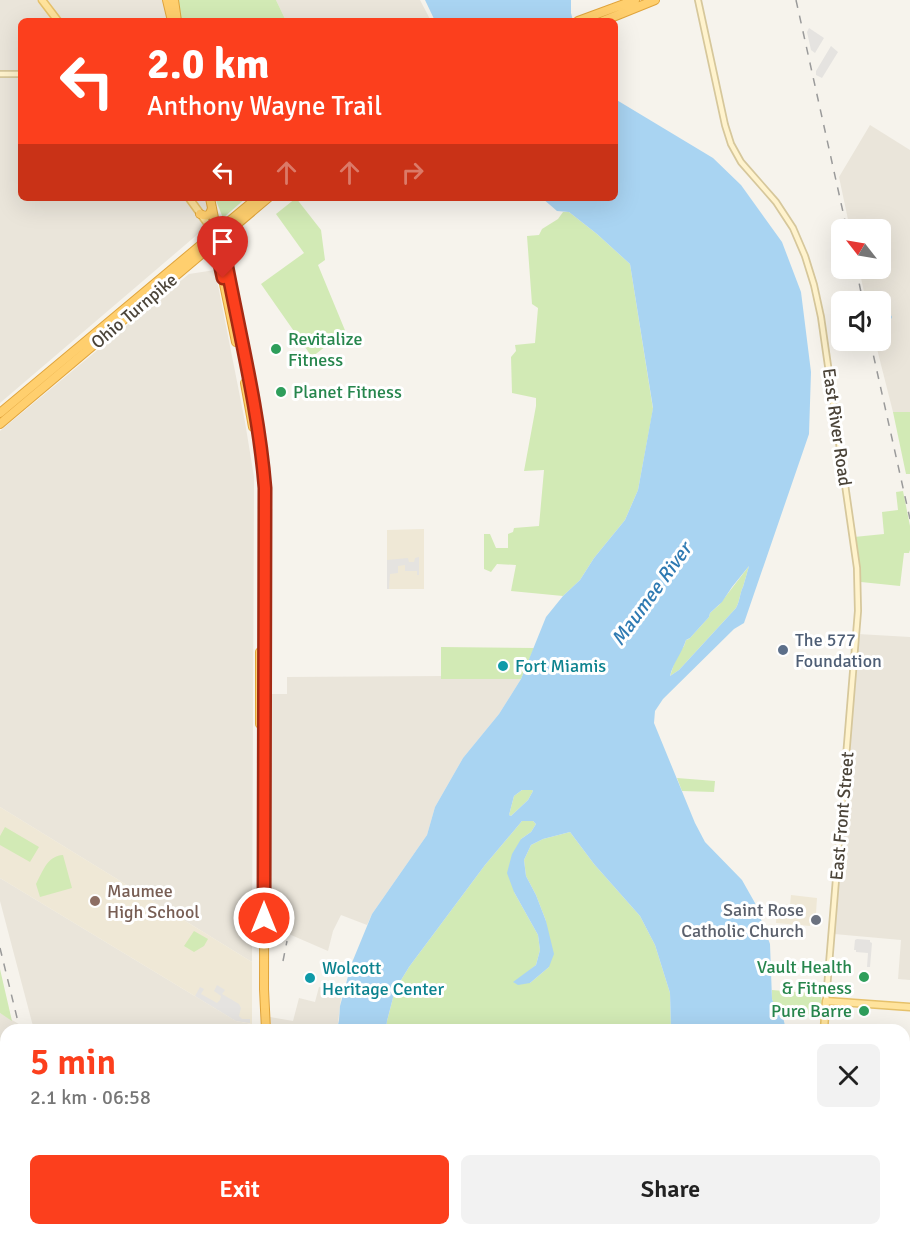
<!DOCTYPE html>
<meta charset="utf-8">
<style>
body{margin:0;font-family:Signika,sans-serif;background:#f2f2f2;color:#222;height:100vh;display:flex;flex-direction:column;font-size:22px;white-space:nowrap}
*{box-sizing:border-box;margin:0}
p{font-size:20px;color:#767676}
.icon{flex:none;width:33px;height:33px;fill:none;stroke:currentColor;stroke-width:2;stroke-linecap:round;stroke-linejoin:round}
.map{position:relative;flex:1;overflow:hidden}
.side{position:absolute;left:0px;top:1024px;width:910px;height:212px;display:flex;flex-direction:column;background:#fff;border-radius:18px 18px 0 0;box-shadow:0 6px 24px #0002}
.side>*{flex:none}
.top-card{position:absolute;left:18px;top:18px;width:600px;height:183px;border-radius:9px;box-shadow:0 6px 24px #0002;background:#fc3f1d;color:#fff;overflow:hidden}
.needle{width:39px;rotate:301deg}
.buttons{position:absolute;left:831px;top:219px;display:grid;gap:12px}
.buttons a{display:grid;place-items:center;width:60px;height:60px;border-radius:9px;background:#fff;box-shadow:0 6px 24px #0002;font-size:30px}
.pin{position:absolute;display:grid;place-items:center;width:51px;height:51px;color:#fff;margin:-62px -26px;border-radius:50% 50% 50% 0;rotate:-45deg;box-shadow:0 0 6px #0007}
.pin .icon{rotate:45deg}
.me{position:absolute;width:66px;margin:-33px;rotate:0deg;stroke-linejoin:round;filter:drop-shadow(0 0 4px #0008)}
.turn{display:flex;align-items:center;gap:21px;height:126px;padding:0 30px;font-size:27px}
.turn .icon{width:78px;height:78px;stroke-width:2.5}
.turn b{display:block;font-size:42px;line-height:51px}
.lanes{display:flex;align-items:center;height:57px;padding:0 30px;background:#0003;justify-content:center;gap:30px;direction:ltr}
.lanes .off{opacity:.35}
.round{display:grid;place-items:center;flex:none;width:63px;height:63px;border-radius:9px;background:#f2f2f2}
.headline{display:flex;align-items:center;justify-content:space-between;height:102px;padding:0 30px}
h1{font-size:36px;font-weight:600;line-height:45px;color:#fc3f1d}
.cta{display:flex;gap:12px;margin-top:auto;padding:12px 30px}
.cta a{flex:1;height:69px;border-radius:9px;background:#fc3f1d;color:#fff;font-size:24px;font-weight:600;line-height:69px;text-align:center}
.cta a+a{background:#f2f2f2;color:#222}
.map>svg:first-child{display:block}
.residential{fill:#eae5da}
.education{fill:#efe8d6}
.green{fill:#d2eab5}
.parking{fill:#e5e3e0}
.water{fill:#a9d4f2;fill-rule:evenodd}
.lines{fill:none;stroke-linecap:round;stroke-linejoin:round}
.secondary-casing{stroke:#d6c79b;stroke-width:8}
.primary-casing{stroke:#e6c16a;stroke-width:9}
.highway-casing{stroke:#e0a43c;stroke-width:10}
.secondary{stroke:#fff3cd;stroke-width:4.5}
.primary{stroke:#ffe39c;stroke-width:6}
.highway{stroke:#ffcf6e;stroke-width:8}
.rail{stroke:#9a9a9a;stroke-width:1.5;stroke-dasharray:8 8;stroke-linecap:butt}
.highway-bridge-casing{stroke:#e0a43c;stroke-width:10;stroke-linecap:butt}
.highway-bridge{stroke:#ffcf6e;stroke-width:8}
.route-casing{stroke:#a42913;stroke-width:15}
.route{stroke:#fc3f1d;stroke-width:10}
.leisure-dot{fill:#2e9e5b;stroke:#fff;stroke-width:2}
.service-dot{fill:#5c6f8a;stroke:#fff;stroke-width:2}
.culture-dot{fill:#0f9aa8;stroke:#fff;stroke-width:2}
.education-dot{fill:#8d6e63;stroke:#fff;stroke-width:2}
.worship-dot{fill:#6b7280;stroke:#fff;stroke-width:2}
.labels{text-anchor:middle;stroke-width:6;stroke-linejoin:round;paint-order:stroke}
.street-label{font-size:18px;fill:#4b4439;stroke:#fff}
.leisure-label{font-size:18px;fill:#27864d;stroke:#fff;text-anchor:start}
.service-label{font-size:18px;fill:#4e5e75;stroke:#fff;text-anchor:start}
.culture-label{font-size:18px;fill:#0d838f;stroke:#fff;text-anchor:start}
.education-label{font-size:18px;fill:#785e54;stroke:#fff;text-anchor:start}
.worship-label{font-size:18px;fill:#5b616d;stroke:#fff;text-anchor:end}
.water-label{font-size:20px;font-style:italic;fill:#2e7ab2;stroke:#fff}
</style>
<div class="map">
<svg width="910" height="1235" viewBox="0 0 910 1235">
<rect width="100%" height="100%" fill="#f6f3ec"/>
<path class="residential" d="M0,0H177L180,21H21V198H207L212,222L0,403Z
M276,0H420L431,21H286Z
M870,125L910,150V412H893L875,341L880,340V302L866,301L859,269L880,268V230L850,229L839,177Z
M215,270L245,422L254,477L252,962L0,807V431L189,274Z
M858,634L910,637V980L898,979L901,940L834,934Z
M441,676V679H521L499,714L463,758L435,807L427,835L372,914L367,925L341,915L333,931L328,951L268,925L269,914L267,911L270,694H287V677Z
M0,878L236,1021L252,1024V1030H34L0,901Z
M319,987L342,992L337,1030H271L270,1017L293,1021L299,998L315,1002Z
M0,1013L29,1030H6V1230H412L417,1235H0Z
M905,1095H906L905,1137L910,1138V1235H814V1230H904Z"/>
<path class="education" d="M424,529V589H387V530Z
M0,807L252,962V1024L236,1021L0,878Z
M791,895L817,898L816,913L813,916H810V926L776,923L777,904L790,905Z"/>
<path class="green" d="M177,0H276L286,21H180Z
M215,198H246L223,218Z
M296,198L321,230L325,260L318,265L349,340L326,346L312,357L261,284L304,253L276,214Z
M563,212H569L597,234L630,264L653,409L638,490L625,520L594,558L580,580L563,596L511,591L516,565L497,564L491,572L484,569V534H490L496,548H508V534L513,532L514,528L539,526L544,470L524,471L536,406V398L512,393L511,357L516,351L515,345L535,343L538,308L532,304L527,236L539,235L542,229L558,219Z
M893,412H910V474H906Z
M903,491L910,526V550L909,553H904L900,586L861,582L854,537L884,534L882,512L898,510L896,492Z
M749,566L743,587C740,592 740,601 736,608L679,670L670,676L677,655L684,646L686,640L689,639L709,617L710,613L719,605Z
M441,647L534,648L521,679H441Z
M677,778L715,781L714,792L682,791Z
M522,790H532L533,791L528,800L511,816L509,815L514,796Z
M522,821H533L536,824L531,832L521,839L514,892L538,935L540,950L536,965L514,983H530L549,967L546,921L536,895L526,876L524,860L531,845L543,839L570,832L594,864L640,916L655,945L670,993L671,1030H386L387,1021L395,990L409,967L485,865Z
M5,827L39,847L30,862L0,845V836Z
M63,855L72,888L40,897L36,884C43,871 47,856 63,855Z
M194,931L208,939L204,946L194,952L184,946Z
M0,969L12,1021L0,1013Z
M772,990L821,994L822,1004V1005L821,1004L820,1008L822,1007L823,1018L820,1019V1012V1015L777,1012L772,999Z"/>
<path class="parking" d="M809,28L824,38L815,53L811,50L807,32Z
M831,46L838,52L822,78L816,75V71Z
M419,557V575H417V571H405V565L398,566V573L390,574L389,589H387V560L408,558L409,562H414L415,558Z
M857,939L870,940V942L872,943L870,967H867L868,953L856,952V950H854L855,940Z
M217,985L225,990L222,994L239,1004L241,1008L239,1016L242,1019H250V1023L236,1021L195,996L200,987L204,989L201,994L217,1003L220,1000L221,996L214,991Z"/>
<path class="water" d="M425,0H571V13L573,21H435Z
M615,99L713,158L741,185L782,242L801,292L811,372L809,434L744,623L734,629L663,699L655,711L654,723L695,823L705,842L742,880L755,903L770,944L772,999L777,1011L782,1013L786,1030H671L670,993L655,945L640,916L594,864L570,832L543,839L531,845L524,860L526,876L536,895L546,921L554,954L549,967L530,983L518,985L513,982L536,965L540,950L538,935L514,892L507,873L512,854L521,839L531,832L536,824L533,821H522L485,865L409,967L395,990L387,1021L386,1030H337L339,1020L340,1006L351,965L372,914L427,835L435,807L463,758L499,714L521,679L546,617L563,596L580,580L594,558L625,520L638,490L653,408L630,264L597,234L569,212L557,211L542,198H615ZM749,566L743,587C740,592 740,601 736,608L679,670L670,676C673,663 682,653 686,640L690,638L709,617L710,613L722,602L732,587ZM522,790H532L533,791L528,800L511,816L509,815L514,796Z
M889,312L892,317L889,323L890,342L882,345L880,341L881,313Z
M414,1230H466L472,1235H418Z
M592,1230H701L703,1232L709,1230H779L778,1235H597L592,1234Z"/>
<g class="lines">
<defs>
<path id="secondary" d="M698,0L725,125L731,144L741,162L776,202L793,228L805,256L814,285L821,317L857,568L858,611L826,1001
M0,74H21"/>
<path id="primary" d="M42,0L58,21
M189,198L210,227
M824,1030L826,1001L910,1007
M808,1235V1230"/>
<path id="highway" d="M167,0L172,21
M174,0L177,21
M578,21L635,0
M603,21L655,0
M210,198L215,223
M200,214C207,217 210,216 212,208
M220,246L224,254L227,267C241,340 259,413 265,488L264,989L266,1030
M220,246L218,255L236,342
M245,383L253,427
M0,413L257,198
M0,424L268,198
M260,724V652
M299,1230L300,1235"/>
</defs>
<use href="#secondary" class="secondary-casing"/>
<use href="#primary" class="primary-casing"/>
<use href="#highway" class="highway-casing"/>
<use href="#secondary" class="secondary"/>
<use href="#primary" class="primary"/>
<use href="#highway" class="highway"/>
<path class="rail" d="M796,0L847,230
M856,268L863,302
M870,340L910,519
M0,948L20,1030
M283,961L287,941
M68,1230L69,1235"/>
<defs>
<path id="highway-bridge" d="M215,223L220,246"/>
</defs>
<use href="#highway-bridge" class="highway-bridge-casing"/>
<use href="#highway-bridge" class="highway-bridge"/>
</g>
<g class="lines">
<defs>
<path id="route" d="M223,278L218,255L219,246L224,254L227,267C241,340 259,413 265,488L264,918"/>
</defs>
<use href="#route" class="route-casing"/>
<use href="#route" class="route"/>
</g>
<g class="leisure-dot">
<circle cx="276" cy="349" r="6"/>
<circle cx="281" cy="392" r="6"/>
<circle cx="864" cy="977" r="6"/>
<circle cx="864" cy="1011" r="6"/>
</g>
<circle class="service-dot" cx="783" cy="650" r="6"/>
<g class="culture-dot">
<circle cx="503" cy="666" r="6"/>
<circle cx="310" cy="978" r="6"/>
</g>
<circle class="education-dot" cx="95" cy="901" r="6"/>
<circle class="worship-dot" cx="816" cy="920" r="6"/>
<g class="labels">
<g class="street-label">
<text transform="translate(134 311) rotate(-40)" y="6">Ohio Turnpike</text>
<text transform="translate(837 427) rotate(82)" y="6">East River Road</text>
<text transform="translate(842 816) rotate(-85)" y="6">East Front Street</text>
</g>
<g class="leisure-label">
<text x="288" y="345">Revitalize<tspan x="288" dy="21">Fitness</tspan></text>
<text x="293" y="398">Planet Fitness</text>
<text x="852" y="973" text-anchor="end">Vault Health<tspan x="852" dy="21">&amp; Fitness</tspan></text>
<text x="852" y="1017" text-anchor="end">Pure Barre</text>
</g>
<g class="service-label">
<text x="795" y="646">The 577<tspan x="795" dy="21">Foundation</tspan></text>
</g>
<g class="culture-label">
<text x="515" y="672">Fort Miamis</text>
<text x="322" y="974">Wolcott<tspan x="322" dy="21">Heritage Center</tspan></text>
</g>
<g class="education-label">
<text x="107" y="897">Maumee<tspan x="107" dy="21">High School</tspan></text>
</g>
<g class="worship-label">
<text x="804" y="916">Saint Rose<tspan x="804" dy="21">Catholic Church</tspan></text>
</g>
<g class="water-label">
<text transform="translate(651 594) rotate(-54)" y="7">Maumee River</text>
</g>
</g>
</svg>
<div class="buttons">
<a><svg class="needle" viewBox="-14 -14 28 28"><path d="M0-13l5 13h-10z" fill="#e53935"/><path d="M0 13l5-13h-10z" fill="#767676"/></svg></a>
<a><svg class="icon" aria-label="sound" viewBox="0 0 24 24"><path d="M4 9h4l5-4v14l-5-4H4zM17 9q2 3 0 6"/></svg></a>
</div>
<div class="pin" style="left:223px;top:278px;background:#d93025"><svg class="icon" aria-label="arrive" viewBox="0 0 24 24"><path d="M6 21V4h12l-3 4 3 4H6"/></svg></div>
<svg class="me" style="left:264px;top:918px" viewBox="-20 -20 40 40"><circle r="17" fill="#fc3f1d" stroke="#fff" stroke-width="3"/><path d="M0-11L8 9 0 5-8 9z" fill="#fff"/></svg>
<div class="top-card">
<div class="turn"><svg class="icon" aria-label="left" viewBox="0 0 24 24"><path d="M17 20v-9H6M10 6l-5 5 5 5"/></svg><div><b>2.0 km</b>Anthony Wayne Trail</div></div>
<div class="lanes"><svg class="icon" aria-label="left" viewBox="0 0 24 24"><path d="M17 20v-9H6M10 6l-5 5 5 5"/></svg><svg class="icon off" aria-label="ahead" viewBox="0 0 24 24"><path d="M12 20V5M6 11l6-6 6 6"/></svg><svg class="icon off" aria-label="ahead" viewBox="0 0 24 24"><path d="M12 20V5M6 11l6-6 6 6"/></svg><svg class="icon off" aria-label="right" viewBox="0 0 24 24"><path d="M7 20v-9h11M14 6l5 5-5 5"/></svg></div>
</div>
<section class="side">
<div class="headline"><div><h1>5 min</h1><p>2.1 km · 06:58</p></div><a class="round"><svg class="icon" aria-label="close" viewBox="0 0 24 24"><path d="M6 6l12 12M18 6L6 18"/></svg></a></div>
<div class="cta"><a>Exit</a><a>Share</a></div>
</section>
</div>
